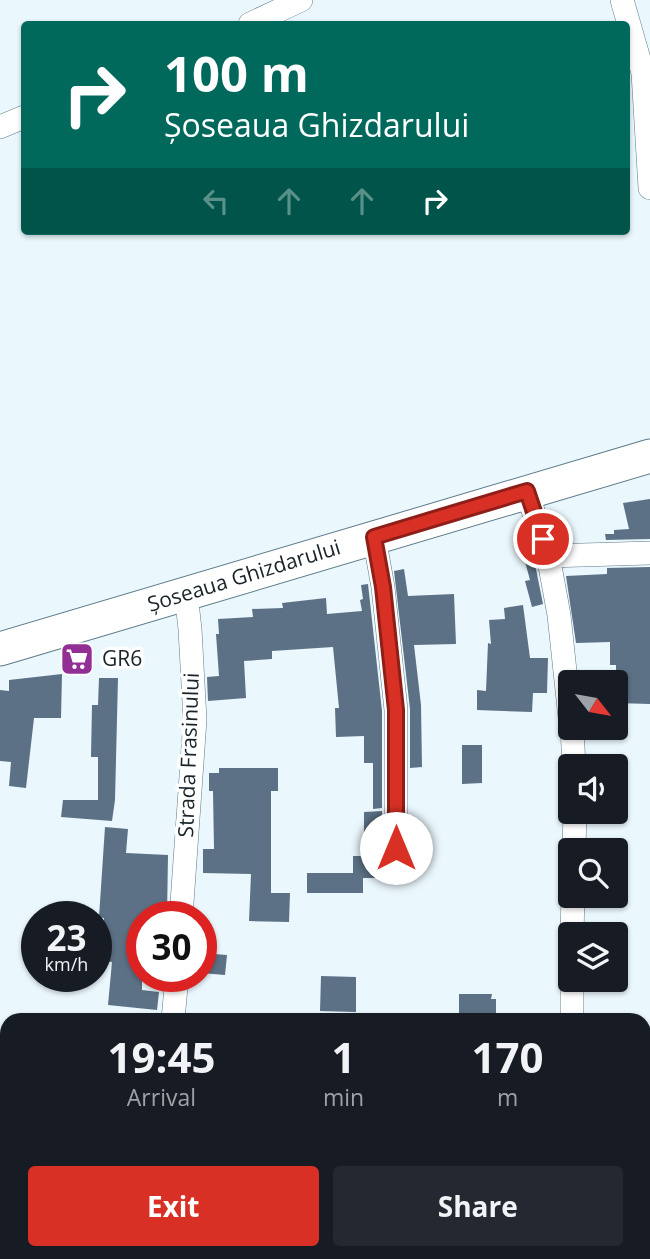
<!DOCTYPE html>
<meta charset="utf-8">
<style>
body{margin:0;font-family:"Open Sans",sans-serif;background:#242831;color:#f1f3f6;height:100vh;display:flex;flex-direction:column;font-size:26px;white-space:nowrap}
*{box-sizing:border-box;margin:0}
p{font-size:23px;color:#9ea1a6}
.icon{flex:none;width:38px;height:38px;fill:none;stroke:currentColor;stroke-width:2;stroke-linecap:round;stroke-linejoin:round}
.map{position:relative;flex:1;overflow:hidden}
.details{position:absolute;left:0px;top:1013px;width:651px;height:247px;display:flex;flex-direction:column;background:#171b24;border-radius:21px 21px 0 0;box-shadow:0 2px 5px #0004}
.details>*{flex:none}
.top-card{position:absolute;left:21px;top:21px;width:609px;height:214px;border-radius:7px;box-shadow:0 2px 5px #0004;background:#00695c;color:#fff;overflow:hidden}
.needle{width:46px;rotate:121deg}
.buttons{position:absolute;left:558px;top:670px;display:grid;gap:14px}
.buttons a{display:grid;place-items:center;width:70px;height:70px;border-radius:7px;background:#171b24;box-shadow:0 2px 5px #0004;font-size:35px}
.speed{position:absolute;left:21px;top:901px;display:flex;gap:14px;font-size:35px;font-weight:700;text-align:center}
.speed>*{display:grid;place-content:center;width:91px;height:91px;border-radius:50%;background:#171b24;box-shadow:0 2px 5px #0004;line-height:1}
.speed small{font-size:18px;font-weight:400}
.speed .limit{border:10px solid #d22;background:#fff;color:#111}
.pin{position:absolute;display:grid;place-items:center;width:60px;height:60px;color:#fff;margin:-30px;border:4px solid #fff;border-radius:50%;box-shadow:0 2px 7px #0007}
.me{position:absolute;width:77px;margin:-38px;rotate:0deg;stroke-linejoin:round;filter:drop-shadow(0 0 5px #0008)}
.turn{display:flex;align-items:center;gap:24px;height:147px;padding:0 28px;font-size:32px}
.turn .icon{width:91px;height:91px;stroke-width:2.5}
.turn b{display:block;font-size:49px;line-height:60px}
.lanes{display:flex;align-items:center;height:66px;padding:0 28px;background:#0003;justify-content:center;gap:35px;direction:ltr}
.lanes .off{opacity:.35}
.eta{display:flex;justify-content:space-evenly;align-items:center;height:119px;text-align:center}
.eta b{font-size:42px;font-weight:700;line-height:49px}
.button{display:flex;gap:14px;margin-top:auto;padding:14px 28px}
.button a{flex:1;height:80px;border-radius:7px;background:#d93025;color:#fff;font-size:28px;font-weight:700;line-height:80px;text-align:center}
.button a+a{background:#242831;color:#f1f3f6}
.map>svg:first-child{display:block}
.building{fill:#5c7185}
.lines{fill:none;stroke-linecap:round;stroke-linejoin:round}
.street-casing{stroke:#5d7a88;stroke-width:24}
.secondary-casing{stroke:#5d7a88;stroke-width:35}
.street{stroke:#fff;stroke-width:23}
.secondary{stroke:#fff;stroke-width:33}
.route-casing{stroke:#8d1f18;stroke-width:18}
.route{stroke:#d93025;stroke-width:12}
.labels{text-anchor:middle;stroke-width:7;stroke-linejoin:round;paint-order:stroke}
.street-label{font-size:21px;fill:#172329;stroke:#fff}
.poi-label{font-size:21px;fill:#172329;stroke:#fff;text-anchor:start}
</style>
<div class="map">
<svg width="650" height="1259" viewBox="0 0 650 1259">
<rect width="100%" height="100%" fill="#eaf7fd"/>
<path class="building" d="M650,499V539L606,540L605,534H614V530L629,529L623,503Z
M525,534L536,569L543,604L532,607L525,581L530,580L518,536Z
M650,567V704L616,703V665H610V642L576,643L566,576L607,574V568Z
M404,569L408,596L454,594L456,644L414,645L421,705L422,767L410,768V709L394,571Z
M368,584L382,711V808L373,809V763H364V736L336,737L335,708H339L333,647L272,651V659L244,661L246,698L208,701L207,677L219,676L216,634H219L218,619L253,617L252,609L283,608L282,603L326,598L327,614L362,611L360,600L363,599L361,585Z
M523,605L530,658H548L547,693H533L532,712L477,710V690L486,691L488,643L491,644L489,620L505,619L504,608Z
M62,674L61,718H34L26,788L9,786L11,762L0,761V690L9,691V680Z
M99,678H118L115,800L112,821L61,817L63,800H98V757H91L92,705H98Z
M462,745H482V783L462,784Z
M219,768H278V791H271V893H290L289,922L249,921L251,874L203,873V849H214L213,791H209V773H219Z
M382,811L385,878H363V893H307V873H353V856H364V812Z
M105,827L128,829L126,853L168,855L167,917H142V990L159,992L157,1010L108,1005L112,962L101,961L104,918L99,917Z
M201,953L227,955L225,975L201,973Z
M321,976L356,977V1012L320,1011Z
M459,994H492L491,999H496V1020H459Z"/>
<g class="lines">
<defs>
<path id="street" d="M622,0L643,73L650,188
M250,24L301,0
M0,127L24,117
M527,491L550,566L559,615L570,718
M374,537L383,587L396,710V848
M548,556L650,553
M572,728L574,766
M574,850L575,812
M181,917L195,720L190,629L186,594
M572,934L573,896
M572,980V1020
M173,1020L177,976
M156,1259V1253
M572,1259V1253"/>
<path id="secondary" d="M0,649L650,456"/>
</defs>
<use href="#street" class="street-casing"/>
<use href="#secondary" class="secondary-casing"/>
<use href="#street" class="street"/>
<use href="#secondary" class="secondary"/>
</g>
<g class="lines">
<defs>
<path id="route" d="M396,848V710L383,587L374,537L527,491L543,539"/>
</defs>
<use href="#route" class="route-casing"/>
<use href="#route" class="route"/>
</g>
<defs>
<symbol id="supermarket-square" viewBox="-11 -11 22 22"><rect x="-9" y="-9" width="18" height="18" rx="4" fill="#922f95" stroke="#fff"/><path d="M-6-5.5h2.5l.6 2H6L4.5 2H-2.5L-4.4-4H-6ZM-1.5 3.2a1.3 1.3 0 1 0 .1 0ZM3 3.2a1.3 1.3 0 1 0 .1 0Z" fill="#fff"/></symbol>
</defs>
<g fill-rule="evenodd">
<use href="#supermarket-square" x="58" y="640" width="38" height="38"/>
</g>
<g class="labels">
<g class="street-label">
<text transform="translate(244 576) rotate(-17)" y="7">Șoseaua Ghizdarului</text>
<text transform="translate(189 755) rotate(-88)" y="7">Strada Frasinului</text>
</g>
<g class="poi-label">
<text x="102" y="666">GR6</text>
</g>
</g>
</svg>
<div class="buttons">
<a><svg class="needle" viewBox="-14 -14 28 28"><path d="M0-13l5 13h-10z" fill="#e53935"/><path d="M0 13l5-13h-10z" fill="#9ea1a6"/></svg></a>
<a><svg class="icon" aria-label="sound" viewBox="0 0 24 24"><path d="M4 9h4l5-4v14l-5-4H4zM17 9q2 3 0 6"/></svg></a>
<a><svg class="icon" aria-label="search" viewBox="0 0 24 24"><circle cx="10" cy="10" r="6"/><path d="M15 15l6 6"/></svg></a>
<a><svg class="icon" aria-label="layers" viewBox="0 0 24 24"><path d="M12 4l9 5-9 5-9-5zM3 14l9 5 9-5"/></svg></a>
</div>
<div class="speed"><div>23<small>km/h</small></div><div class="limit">30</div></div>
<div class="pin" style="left:543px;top:539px;background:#d93025"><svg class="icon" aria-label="arrive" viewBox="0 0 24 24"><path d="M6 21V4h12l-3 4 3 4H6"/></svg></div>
<svg class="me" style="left:396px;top:848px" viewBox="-20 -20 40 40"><circle r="19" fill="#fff"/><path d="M0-13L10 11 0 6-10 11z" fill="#d93025"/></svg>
<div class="top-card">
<div class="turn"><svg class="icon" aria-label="right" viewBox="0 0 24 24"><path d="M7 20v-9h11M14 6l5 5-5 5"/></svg><div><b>100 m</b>Șoseaua Ghizdarului</div></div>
<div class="lanes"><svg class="icon off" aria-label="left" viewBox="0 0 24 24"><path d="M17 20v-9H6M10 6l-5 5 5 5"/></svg><svg class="icon off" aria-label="ahead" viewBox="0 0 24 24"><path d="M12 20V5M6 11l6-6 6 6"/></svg><svg class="icon off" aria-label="ahead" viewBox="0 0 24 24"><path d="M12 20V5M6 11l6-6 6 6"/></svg><svg class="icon" aria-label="right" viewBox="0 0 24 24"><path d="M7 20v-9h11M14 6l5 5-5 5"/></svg></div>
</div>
<section class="details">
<div class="eta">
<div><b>19:45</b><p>Arrival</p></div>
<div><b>1</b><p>min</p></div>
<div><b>170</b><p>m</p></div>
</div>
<div class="button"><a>Exit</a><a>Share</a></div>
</section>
</div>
